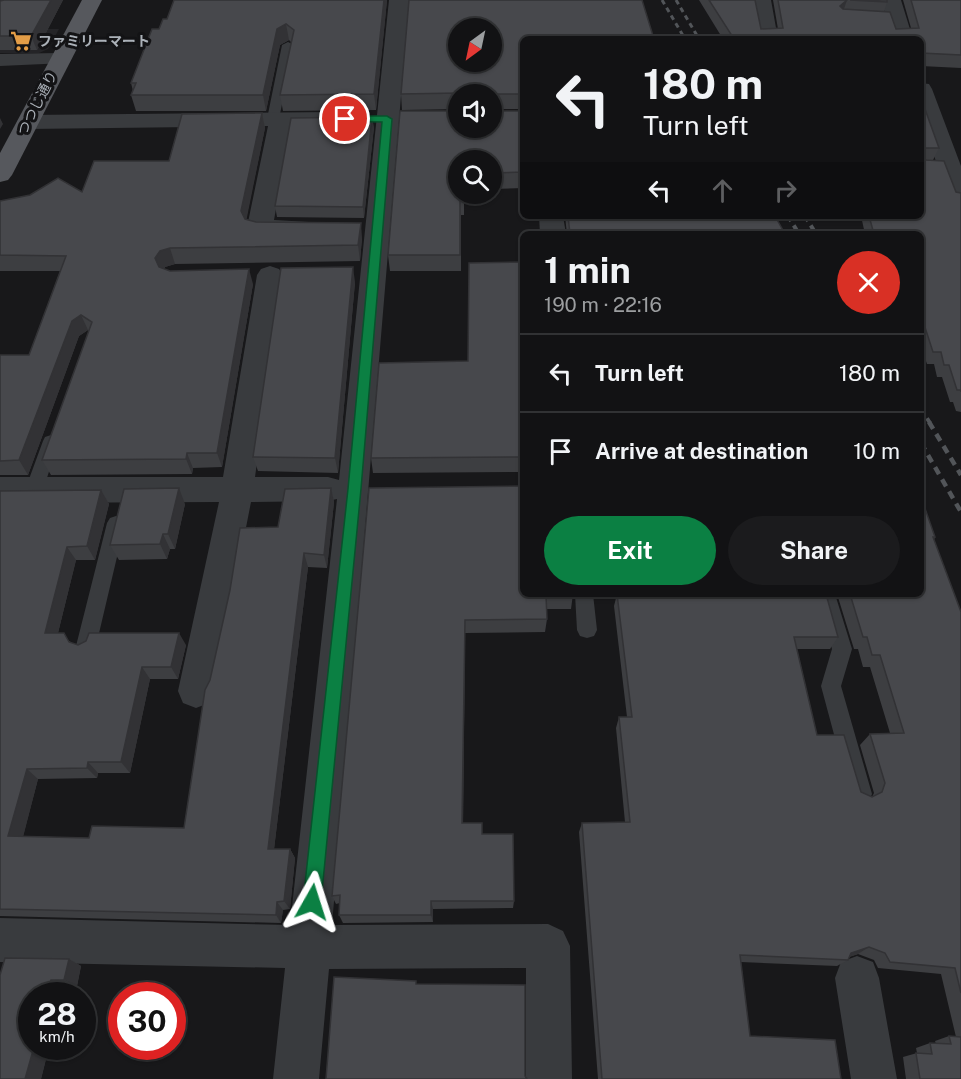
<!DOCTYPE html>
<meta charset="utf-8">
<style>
body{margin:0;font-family:"Public Sans","Noto Sans JP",sans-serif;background:#1b1b1d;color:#f1f3f6;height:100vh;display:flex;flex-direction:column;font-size:22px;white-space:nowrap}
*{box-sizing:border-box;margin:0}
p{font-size:20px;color:#9c9ea0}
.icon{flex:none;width:33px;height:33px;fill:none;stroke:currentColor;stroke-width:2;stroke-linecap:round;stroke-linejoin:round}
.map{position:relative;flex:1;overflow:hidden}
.drawer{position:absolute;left:520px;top:231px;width:404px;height:366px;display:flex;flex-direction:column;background:#121214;border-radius:9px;box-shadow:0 2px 4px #0004,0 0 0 2px #313234}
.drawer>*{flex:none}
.top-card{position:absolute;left:520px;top:36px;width:404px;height:183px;border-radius:9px;box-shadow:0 2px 4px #0004,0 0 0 2px #313234;background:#121214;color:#f1f3f6;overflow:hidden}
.needle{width:39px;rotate:213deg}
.fabs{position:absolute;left:448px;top:18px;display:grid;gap:12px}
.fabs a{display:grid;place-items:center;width:54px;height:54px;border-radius:50%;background:#121214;box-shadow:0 2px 4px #0004,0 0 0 2px #313234;font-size:30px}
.speed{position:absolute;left:18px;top:982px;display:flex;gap:12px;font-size:30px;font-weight:700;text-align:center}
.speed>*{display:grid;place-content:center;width:78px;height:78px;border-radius:50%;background:#121214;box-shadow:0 2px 4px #0004,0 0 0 2px #313234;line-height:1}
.speed small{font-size:15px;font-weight:400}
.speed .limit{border:9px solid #d22;background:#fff;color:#111}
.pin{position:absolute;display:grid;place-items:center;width:51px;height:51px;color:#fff;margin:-26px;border:3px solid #fff;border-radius:50%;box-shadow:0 2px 6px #0007}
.me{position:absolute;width:66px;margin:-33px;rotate:6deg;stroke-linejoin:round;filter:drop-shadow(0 0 4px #0008)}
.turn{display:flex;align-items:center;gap:21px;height:126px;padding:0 24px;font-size:27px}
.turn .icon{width:78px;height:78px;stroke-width:2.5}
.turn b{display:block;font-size:42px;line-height:51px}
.lanes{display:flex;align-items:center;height:57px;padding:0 24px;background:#0003;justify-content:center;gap:30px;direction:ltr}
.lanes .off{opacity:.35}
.round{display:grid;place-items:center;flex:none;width:63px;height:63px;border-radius:32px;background:#1b1b1d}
.headline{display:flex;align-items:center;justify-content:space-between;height:102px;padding:0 24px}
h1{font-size:36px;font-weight:700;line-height:45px}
.primary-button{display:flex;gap:12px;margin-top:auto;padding:12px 24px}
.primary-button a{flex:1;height:69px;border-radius:36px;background:#0b8043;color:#fff;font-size:24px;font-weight:700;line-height:69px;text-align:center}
.primary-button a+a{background:#1b1b1d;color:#f1f3f6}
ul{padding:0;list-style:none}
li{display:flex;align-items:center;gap:18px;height:78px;padding:0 24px;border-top:2px solid #313234}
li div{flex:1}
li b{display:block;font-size:22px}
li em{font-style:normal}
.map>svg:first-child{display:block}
.built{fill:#242427}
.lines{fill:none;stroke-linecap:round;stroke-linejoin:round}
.service{fill:#393b3e;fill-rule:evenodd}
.minor{fill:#393b3e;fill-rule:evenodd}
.primary{fill:#56585d;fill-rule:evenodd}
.rail-far2{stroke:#525559;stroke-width:3;stroke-dasharray:5 4;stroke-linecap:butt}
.rail-far1{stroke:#525559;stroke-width:4;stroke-dasharray:6 5;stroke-linecap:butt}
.rail{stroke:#525559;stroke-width:4.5;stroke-dasharray:8 6;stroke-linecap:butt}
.wall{fill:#3d3e41}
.shaded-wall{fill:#323235}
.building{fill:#47484c;stroke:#323235;stroke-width:1.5;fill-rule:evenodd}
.route{fill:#0b8043;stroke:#07532c;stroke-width:1.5}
.labels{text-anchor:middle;stroke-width:6;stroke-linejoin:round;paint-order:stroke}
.far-poi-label{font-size:14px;font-weight:bold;fill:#abb1b8;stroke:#131315;text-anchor:start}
.far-street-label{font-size:14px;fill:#abb1b8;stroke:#131315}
</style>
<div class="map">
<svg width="961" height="1079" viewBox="0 0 961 1079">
<rect width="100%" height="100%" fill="#18181a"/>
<path class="built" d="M0,29H59L48,49L39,53H0Z"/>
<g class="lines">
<path class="service" d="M288,42L294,45L279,119L273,123L267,119L282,45Z
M51,435L57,437L59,441L43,490L40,495L34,497L28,495L25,490L43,441L45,437Z
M116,516L122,518L125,523L96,646L93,652L86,655L79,652L76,646L107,523L110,518Z
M575,594H593L597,630L594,636L587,638L580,636L577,630Z
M817,594H835L852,649L841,686L872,794L869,801L861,805L853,801L850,794L821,686L832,649Z"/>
<path class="minor" d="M389,0H409L332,925L548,924L563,931L570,946L572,1079H526V968L329,969L319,1079H273L285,968L0,962V918L290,925L337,499L328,501L251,502L214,691L209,703L196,708L183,703L178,691L219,502L0,503V477H223L257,275L261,269L270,266L279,269L283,275L255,477H328L339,480Z
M751,0H771L778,39H758Z
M881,0H901L913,39H893Z
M59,53L66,55L69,59L66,63L0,66V54Z
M921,83L929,84L932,89L961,166V205L952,203L949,198L921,119Z
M334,112L342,114L345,119L342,124L291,126L274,220L309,222L313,228L309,234C292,238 268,237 251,233L247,227L268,126L28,129L20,127L17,122L20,117L28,115Z
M539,216H563L566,234H540Z
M709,216H733L739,234H713Z
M857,956L873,962L879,978L897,1079H851L835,978L841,962Z"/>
<path class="primary" d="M82,0H102L12,175L8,180L0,182V153Z"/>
<path class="rail-far2" d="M662,0L685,39
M676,0L699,39"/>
<path class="rail-far1" d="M788,216L799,234
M805,216L816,234
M921,409L930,423"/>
<path class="rail" d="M929,422L961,475
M921,443L961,512"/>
</g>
<path class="wall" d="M4,0H63L37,50H0V1Z
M174,0H387L376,110L283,111L280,95L291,42L289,40L280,45L266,111H136L131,95L133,91L131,83L159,29L167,19Z
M699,0H755L761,29H778L773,0H887V2L884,12L896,29L911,28L903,0H961V68L921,66V39H723Z
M524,39V109H492V94H459V109L402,110L401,94Z
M921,98L939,148L933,160L956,192L961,193V412L956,411L953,402H950L942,377H937L934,364H927L921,347V234H865L861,216H921Z
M459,111H524V188L492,189V160H459L464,194V215H461V271H390L388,255Z
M262,113L265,128L246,219L256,222L362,238L360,261L175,264L165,267L164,269L170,271L253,284L222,467L193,468L192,474L51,475L42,460L89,331L88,330L79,336L28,475H0V355H29L60,271H0V201L82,192L169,161Z
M374,127L364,218L277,217L275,206Z
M565,216H715L716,220L736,219L735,216H775L785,234H567Z
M524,262V472L373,473L371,458L468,361Z
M355,282L338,473L258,471L253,457Z
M524,486L573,594L571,609H546L547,619L545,632L465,633L463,823L482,834L514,901L513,908L433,909V922L343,923L339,915L340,903L336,904L332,896Z
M331,488L334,502L327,568L308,567L274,849H290L295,858L290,909L283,910L281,923L0,916V491L101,490L109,504L95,560H76L58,633L72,643L78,645H186L178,679H150L130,773H98L97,778L38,779L23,836L89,838L184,828L278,527Z
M921,497L935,537L934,540L961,612V1079H906L903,1057L917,1053L916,1048L930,1043L936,1044L935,1041L949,1036L956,1037L941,974L878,968L874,960L858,954L849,957L848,960L837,966L741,962L750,1036L841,1079H598L579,832L582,823L625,822L616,728L619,717H627L614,606L617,594L838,637L830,649H797L817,735L861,792L872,797L874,793L860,745L870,734L890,733L870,667H863L858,649H854L837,594H921Z
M185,504L175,549H170L167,559L119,560L110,545Z
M69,959L81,966L77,986L65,987L32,1047H49L41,1079H0V975Z"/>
<path class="shaded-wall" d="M51,0H63L37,50L31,36Z
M384,0H387L376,110L374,94Z
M847,0L843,12L840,6Z
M286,24L289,40L280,45L266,111L263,95L277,29Z
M262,113L265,128L245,227L241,211Z
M372,117L374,127L364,218L363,207Z
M0,118L3,124L0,129Z
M361,223L362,238L360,261L358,245Z
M170,248L175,264L165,267L160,274L155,258L160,251Z
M353,267L355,282L338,473L335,458Z
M249,269L253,284L222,467L217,453Z
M81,315L88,330L79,336L28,475L19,460L72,321Z
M187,453L193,468L192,474L186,459Z
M179,488L185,504L175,549L168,534Z
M331,488L334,502L327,568L324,555Z
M101,490L109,504L95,560L87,546Z
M163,534L170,549L167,559L160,544Z
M67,547L76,560L55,645L45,633Z
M304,553L308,567L273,858L268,849Z
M465,620V633L463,833L462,823Z
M179,633L186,645L178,679L171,667Z
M142,667L150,679L130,773L121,762Z
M88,762L98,773L97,778L87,768Z
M27,769L38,779L21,845L8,836Z
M290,849L295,858L290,909L284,901Z
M431,901L433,909V922L431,915Z
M277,902L283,910L281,923L276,915Z
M869,947L858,954L840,960L851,953Z
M69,959L81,966L77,986L64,980Z
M51,980L65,987L62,996H47Z
M34,1047H49L41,1079H25Z"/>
<path class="building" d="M4,0H51L31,36H0V1Z
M174,0H384L374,94L280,95L294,30L286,24L277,29L263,95H131L136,83H131L152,29H159L163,19H167Z
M409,0H642L654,39H524V94H460L459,93L401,94ZM459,28H492V62H459Z
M709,0H755L761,29L783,28L778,0H847L840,6L843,9L890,12L896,29L919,28L911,0H961V55L921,53V39H734Z
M850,0H887V2Z
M921,98L939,148H925L924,158L926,160L944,161L956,192L961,193V392V390H957L949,365H944L941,352H933L921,315V234H874L869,216H921Z
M400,111H459V128H492V111H524V172L492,173V160H459V194H463V199H460V255H388Z
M262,113L241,211L245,219L256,222L361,223L358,245L170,248L160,251L155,258L159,267L170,271L249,269L217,453H187L186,459L42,460L92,322L81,315L72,321L19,460L0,461V355H29L66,256L0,255V201L30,195L58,178L82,192L94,161H169L182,114Z
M372,117L363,207L275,206L291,118Z
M568,216H715L716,220L745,219L744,216H775L785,234H570Z
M524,262V457L371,458L379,363L468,361L469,263Z
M353,267L335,458L253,457L281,268Z
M524,486V594H573V595L546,596L547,619L465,620L462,823H482V834H513L514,901H431V915H339L340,895L332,896L369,488Z
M179,488L168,534H163L160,544L110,545L124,489Z
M331,488L324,555L304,553L268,849H290L284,901L277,902L276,915L0,909V491L101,490L87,546L67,547L45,633H64L69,642L78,645L86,641L89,633H179L171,667H142L121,762H88L87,768L27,769L8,836L89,838L92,826L184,828L205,690L210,680L230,590L240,528L278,527L285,489Z
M921,497L935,537H933L961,612V993L955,968L890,962L885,953L869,947L851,953L848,960L740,955L750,1036L835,1040L841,1079H602L582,823L630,822L619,717H632L617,594H826L838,637H794L817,735H844L861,792L872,797L882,792L885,783L870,734L904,733L880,655H872L867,637H863L850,594H921Z
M5,958L69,959L64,980H51L47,996H32V1047H34L25,1079H0V975Z
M334,977L416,981V984L525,985V1076L527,1079H326Z
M949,1036L961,1037V1079H920L916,1053L932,1054L930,1043L951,1044Z"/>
<path class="route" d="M345,116H387L392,119L361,489L321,902L318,908L312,910L306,908L303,902L348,489L382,122L341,121L340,119Z"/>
<defs>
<symbol id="supermarket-bare" viewBox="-9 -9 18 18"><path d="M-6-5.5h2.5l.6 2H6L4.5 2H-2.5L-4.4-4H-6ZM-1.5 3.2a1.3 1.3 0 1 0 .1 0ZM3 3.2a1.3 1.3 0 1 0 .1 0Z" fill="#e39d47" stroke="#131315" stroke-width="2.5" paint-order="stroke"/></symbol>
</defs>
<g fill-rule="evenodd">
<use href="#supermarket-bare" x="6" y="26" width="30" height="30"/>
</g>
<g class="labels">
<g class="far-poi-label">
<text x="38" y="46">ファミリーマート</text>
</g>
<g class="far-street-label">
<text transform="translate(37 103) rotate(-63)" y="5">つつじ通り</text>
</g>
</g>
</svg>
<div class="fabs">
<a><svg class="needle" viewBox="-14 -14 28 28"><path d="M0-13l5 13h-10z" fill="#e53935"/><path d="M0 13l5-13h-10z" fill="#9c9ea0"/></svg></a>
<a><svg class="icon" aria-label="sound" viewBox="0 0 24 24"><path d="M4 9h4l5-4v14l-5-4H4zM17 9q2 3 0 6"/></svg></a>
<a><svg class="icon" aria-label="search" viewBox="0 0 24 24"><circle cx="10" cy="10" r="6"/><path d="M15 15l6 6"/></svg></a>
</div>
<div class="speed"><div>28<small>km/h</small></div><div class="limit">30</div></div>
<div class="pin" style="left:345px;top:119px;background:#d93025"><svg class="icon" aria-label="arrive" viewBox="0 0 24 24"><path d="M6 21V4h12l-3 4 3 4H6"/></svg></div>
<svg class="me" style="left:312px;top:902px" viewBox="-20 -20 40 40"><path d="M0-17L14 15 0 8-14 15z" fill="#0b8043" stroke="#fff" stroke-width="4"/></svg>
<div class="top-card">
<div class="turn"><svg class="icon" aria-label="left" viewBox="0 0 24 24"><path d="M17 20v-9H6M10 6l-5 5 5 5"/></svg><div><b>180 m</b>Turn left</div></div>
<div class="lanes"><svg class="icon" aria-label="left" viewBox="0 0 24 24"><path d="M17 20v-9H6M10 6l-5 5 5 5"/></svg><svg class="icon off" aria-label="ahead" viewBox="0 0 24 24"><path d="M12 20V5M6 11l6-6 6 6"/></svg><svg class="icon off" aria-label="right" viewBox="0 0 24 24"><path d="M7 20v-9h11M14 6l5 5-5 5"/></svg></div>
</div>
<section class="drawer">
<div class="headline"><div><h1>1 min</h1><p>190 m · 22:16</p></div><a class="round" style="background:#d93025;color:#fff"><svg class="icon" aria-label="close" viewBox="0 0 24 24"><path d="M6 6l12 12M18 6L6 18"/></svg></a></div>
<ul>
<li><svg class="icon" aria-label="left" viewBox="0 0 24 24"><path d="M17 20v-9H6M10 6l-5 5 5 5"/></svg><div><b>Turn left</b></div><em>180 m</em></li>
<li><svg class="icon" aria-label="arrive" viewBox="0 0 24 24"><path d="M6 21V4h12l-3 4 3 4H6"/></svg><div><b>Arrive at destination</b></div><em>10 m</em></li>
</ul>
<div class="primary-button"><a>Exit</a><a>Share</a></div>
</section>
</div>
